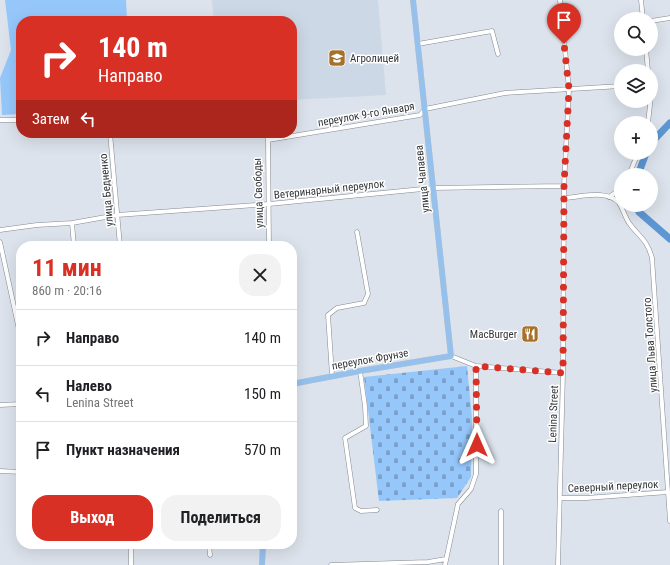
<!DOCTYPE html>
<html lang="ru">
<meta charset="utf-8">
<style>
body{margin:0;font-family:"Roboto Condensed",sans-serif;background:#f2f2f2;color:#202124;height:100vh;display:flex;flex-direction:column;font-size:15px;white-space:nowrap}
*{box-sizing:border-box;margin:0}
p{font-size:13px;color:#757577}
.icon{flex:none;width:22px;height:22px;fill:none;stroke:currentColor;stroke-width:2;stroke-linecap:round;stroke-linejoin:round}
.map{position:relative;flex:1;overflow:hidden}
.details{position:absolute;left:16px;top:241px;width:281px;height:308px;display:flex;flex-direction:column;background:#fff;border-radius:16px;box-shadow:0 4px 16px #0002}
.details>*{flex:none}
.hud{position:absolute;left:16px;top:16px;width:281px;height:122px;border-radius:16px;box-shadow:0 4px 16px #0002;background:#d93025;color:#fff;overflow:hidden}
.tools{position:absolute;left:614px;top:12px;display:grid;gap:8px}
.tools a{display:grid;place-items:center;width:44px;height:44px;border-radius:50%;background:#fff;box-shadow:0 4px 16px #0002;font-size:20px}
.pin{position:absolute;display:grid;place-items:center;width:34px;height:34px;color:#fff;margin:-41px -17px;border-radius:50% 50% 50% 0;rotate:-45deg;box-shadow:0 0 4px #0007}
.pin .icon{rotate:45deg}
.me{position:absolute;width:44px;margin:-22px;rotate:0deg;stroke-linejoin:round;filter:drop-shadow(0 0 3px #0008)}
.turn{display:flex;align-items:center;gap:14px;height:84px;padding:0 16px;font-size:18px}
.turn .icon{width:52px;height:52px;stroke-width:2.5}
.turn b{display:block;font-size:28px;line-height:34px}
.then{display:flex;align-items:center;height:38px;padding:0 16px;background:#0003;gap:8px;font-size:15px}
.round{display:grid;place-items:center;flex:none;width:42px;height:42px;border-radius:16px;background:#f2f2f2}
.headline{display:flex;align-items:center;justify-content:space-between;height:68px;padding:0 16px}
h1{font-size:24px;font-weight:700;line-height:30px;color:#d93025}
.button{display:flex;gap:8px;margin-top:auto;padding:8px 16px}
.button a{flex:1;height:46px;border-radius:16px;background:#d93025;color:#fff;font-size:16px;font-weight:700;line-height:46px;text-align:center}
.button a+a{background:#f2f2f2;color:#202124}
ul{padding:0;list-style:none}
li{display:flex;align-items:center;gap:12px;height:56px;padding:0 16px;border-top:1px solid #e0e0e0}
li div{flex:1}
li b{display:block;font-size:15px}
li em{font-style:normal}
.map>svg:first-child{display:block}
.built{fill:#ccd8e6}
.green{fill:#96c7fb}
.cemetery{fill:url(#cemetery-stones)}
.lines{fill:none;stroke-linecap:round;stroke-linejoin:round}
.river{stroke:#5d97d3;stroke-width:7}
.minor-casing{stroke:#838991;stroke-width:5}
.major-casing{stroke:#c2c2c3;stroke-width:6}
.minor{stroke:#fff;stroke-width:4}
.major{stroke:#96c1ed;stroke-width:5.5}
.route{stroke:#d93025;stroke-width:7;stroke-dasharray:0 12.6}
.labels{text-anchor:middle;stroke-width:3;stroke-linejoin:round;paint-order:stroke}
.poi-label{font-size:11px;fill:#323538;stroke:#fff;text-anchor:start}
.street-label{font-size:11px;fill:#323538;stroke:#fff}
</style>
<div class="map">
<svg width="670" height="565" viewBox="0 0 670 565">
<defs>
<pattern id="cemetery-stones" width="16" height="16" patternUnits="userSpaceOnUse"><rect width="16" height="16" fill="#96c7fb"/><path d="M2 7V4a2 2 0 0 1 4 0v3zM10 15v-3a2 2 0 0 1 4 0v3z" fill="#7ba2cc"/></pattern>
</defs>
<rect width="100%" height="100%" fill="#dce3ec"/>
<path class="built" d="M212,0H378L386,95L292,100V21H214Z"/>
<path class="green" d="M5,0H126L127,21H21V114L2,115L0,78L11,50Z"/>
<path class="cemetery" d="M467,366L472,418L471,477L457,498L379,501L364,377Z"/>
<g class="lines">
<path class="river" d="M651,143L670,123
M638,175L646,153
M636,205L639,212L670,239"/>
<defs>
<path id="minor" d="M641,0L643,19
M651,21L670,18
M418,44L492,31L498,54
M646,49L648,71
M0,120H21
M648,123L651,96
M110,133L120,246
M266,133L268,140L269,246
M268,140L420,115L425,109L505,93L621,86
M629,175L638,153
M609,197L621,189
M565,198C580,197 608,189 619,203C623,209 625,217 629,223C639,237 647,239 652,258L670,521
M72,223L74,246
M0,230L37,225L72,223L117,215L269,204L433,188L564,186
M0,242L21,339
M451,356L476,366L563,373
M360,371L365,406L366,426L345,438L355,508L361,511L377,510
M332,375L328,315L337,308L364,303L368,294L357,232
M0,405L21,404
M0,471L21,472
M560,498H586L668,492
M209,544L210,555
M131,565V544
M331,565L428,562L446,559
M445,565L458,504L471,489L476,474V366
M501,565V511
M558,565L563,373L564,186L569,89L560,0"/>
<path id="major" d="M292,384L360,371L451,356L413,0
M262,565L263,544"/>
</defs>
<use href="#minor" class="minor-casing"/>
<use href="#major" class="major-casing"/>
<use href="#minor" class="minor"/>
<use href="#major" class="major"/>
</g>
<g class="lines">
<path class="route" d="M477,445L476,366L563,373L564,186L569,89L564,44"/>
</g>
<defs>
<symbol id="university-square" viewBox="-11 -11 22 22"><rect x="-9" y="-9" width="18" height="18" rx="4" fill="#a6712a" stroke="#fff"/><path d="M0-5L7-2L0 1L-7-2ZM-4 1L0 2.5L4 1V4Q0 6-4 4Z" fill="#fff"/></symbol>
<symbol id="restaurant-square" viewBox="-11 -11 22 22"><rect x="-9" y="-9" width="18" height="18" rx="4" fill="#a6712a" stroke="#fff"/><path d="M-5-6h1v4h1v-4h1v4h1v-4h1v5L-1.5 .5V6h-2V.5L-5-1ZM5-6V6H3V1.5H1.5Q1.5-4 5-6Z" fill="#fff"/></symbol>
</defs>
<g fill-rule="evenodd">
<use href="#university-square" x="327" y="48" width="20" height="20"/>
<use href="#restaurant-square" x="520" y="324" width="20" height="20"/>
</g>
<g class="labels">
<g class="poi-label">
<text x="350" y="62">Агролицей</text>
<text x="517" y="338" text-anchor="end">MacBurger</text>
</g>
<g class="street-label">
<text transform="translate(366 114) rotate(-10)" y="4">переулок 9-го Января</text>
<text transform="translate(422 179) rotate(-96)" y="4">улица Чапаева</text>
<text transform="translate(329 189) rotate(-6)" y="4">Ветеринарный переулок</text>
<text transform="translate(106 190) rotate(-95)" y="4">улица Бедненко</text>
<text transform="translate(258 193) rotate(-92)" y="4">улица Свободы</text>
<text transform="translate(650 345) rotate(-94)" y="4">улица Льва Толстого</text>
<text transform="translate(370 359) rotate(-10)" y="4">переулок Фрунзе</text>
<text transform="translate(553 414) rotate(-88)" y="4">Lenina Street</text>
<text transform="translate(613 486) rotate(-3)" y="4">Северный переулок</text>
</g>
</g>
</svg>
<div class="tools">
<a><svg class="icon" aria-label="search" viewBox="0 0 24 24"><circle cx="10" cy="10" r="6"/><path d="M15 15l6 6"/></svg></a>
<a><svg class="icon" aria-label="layers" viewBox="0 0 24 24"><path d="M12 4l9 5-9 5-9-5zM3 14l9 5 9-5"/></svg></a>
<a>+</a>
<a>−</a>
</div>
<div class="pin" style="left:564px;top:44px;background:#d93025"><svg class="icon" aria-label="arrive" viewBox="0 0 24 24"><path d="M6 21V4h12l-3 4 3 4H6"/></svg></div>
<svg class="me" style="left:477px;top:445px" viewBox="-20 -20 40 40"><path d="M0-17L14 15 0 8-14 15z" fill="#d93025" stroke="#fff" stroke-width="4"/></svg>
<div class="hud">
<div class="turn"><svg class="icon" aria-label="right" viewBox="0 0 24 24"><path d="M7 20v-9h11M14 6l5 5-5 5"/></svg><div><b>140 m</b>Направо</div></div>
<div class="then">Затем<svg class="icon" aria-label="left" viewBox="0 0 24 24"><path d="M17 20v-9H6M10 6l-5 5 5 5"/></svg></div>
</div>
<section class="details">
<div class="headline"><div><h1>11 мин</h1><p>860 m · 20:16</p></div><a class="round"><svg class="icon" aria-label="close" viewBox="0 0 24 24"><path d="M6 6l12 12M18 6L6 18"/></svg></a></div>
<ul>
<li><svg class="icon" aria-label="right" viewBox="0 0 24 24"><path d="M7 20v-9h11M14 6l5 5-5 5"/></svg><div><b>Направо</b></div><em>140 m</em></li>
<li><svg class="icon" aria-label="left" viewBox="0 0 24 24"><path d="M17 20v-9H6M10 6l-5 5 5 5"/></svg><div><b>Налево</b><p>Lenina Street</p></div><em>150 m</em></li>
<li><svg class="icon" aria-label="arrive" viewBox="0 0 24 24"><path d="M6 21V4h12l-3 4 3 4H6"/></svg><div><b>Пункт назначения</b></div><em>570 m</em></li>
</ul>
<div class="button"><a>Выход</a><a>Поделиться</a></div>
</section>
</div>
